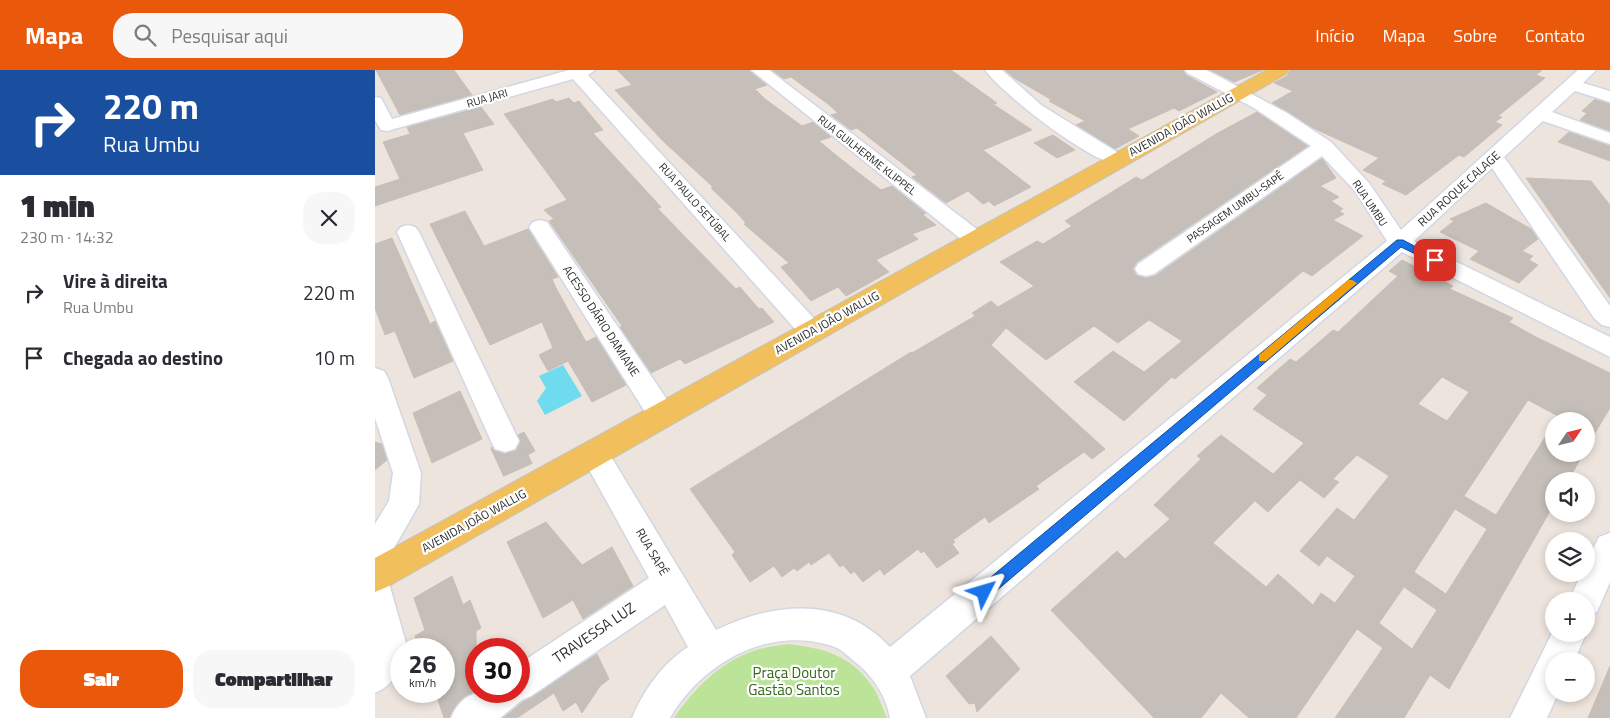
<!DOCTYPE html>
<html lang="pt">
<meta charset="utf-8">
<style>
body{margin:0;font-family:"Titillium Web",sans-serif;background:#f7f7f7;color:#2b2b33;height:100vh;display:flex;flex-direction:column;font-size:19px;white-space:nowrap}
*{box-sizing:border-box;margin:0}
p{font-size:16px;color:#7c7c81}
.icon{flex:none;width:28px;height:28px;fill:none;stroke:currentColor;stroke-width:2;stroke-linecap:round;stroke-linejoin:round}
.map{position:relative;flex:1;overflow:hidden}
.drawer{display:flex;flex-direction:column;background:#fff;width:375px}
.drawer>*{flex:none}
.top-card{background:#1a4fa0;color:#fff;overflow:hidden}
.needle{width:32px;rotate:55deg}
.fabs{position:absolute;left:1170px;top:342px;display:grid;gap:10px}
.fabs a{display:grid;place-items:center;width:50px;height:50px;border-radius:50%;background:#fff;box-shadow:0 2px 8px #0003;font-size:25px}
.speed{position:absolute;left:15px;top:568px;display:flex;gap:10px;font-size:25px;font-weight:700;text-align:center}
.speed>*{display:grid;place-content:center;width:65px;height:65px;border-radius:50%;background:#fff;box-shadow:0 2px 8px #0003;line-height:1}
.speed small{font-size:12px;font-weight:400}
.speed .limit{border:8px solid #d22;background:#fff;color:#111}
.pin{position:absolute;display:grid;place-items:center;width:42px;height:42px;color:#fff;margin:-21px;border-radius:10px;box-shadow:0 2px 8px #0006}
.me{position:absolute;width:55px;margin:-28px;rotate:50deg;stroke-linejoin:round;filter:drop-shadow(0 0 4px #0008)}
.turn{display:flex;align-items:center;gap:18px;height:105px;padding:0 20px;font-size:22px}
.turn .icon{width:65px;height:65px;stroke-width:2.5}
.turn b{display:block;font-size:35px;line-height:42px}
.round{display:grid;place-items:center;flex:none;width:52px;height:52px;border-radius:20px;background:#f7f7f7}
.headline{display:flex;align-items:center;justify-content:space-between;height:85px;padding:0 20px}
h1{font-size:30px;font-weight:800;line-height:38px}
.primary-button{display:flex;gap:10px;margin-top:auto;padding:10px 20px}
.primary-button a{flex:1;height:58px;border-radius:20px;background:#ea580c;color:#fff;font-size:20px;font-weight:800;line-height:58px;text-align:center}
.primary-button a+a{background:#f7f7f7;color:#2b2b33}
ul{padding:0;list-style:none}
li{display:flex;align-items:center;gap:15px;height:65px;padding:0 20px}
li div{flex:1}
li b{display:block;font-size:19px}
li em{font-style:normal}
header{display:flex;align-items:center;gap:30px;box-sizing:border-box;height:70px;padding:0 25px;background:#ea580c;color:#fff}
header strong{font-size:24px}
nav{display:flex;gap:28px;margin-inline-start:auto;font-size:18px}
.search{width:350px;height:45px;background:#f7f7f7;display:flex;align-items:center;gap:12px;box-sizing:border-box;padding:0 18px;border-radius:20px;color:#7c7c81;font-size:19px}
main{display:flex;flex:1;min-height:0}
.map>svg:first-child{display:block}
.green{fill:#bbe499}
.water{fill:#6fdbef}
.building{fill:#c5beb9;stroke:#c8c0b6;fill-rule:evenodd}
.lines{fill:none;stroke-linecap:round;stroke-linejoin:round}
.minor-tunnel{stroke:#c6bfb9;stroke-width:32;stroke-dasharray:32 16;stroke-linecap:butt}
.minor-casing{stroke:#d2d7e4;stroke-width:3}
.major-casing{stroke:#c4c4c4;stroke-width:2}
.minor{fill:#fff;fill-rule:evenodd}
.major{fill:#f2bf5d;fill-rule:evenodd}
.route{fill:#1a73e8;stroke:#114b97}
.slow{fill:#f59e0b}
.labels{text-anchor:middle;stroke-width:4.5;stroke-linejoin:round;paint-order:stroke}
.far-street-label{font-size:11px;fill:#2b2b2b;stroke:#fff}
.street-label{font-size:12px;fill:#2b2b2b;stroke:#fff}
.near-street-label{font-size:15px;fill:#2b2b2b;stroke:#fff}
.near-park-label{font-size:15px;fill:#33691a;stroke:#fff}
</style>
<header>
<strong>Mapa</strong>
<div class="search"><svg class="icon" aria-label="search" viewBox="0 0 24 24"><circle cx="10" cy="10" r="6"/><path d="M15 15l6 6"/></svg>Pesquisar aqui</div>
<nav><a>Início</a><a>Mapa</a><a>Sobre</a><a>Contato</a></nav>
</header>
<main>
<section class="drawer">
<div class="top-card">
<div class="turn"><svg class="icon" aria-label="right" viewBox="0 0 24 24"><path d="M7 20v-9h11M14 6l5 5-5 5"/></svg><div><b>220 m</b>Rua Umbu</div></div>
</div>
<div class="headline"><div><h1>1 min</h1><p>230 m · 14:32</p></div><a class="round"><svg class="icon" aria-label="close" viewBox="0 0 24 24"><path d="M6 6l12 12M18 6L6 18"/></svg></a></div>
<ul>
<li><svg class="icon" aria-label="right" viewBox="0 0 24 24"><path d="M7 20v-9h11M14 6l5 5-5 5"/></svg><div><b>Vire à direita</b><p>Rua Umbu</p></div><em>220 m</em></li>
<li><svg class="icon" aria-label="arrive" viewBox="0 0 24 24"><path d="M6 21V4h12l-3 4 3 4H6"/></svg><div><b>Chegada ao destino</b></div><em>10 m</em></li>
</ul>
<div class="primary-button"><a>Sair</a><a>Compartilhar</a></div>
</section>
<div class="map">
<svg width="1235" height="648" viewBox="0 0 1235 648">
<rect width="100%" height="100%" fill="#ede4dd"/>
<path class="green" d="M413,574C448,578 476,585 497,616C504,625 507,638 512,648H299C319,619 344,593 378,581C389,577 402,576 413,574Z"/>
<path class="water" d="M188,295L207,326L170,345L162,331L171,318L164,306Z"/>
<path class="building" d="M1,0H79L97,25L25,45Z
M242,0H374L392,15L380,19L390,29L427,56L438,52L456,67L444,71L467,90L506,120L517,116L551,143L548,145L561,155L537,164L543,169L501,190L514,202L471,226L463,217L436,231L406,197L414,193L369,154L371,153L362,143L336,118L338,117L288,71L240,20L257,15Z
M397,0H576L622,33L618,34L657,60L608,80L656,117L619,136L614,131L608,134L593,121L571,133L537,107L542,105L501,73L482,58L476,60L456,45L463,43L453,34L416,7L409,9Z
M630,0H808L811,5L842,22L804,41L799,38L753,59L764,66L740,79L701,55L710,51L674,31L677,30L639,8Z
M835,0H888L859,12Z
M915,0H1167L1161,5L1170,8L1123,46L1127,47L1120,52L1127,55L1089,87L1084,85L1031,125L1007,114L1011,111L988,100L1004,88L938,58L897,33L918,21L899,13L912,6Z
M194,28L199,33L204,31L228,60L218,63L286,137L283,139L361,219L365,217L384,239L387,238L399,252L310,294L305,289L276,303L245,257L247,256L174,151L179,149L169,140L192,130L129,44L178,29L181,32Z
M1220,29L1235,34V61L1205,50L1212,43L1207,41Z
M106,37L119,54L88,63L108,100L0,136V117L25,109L8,72L35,64L32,57Z
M882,42L933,76L762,192L758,198L761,205L771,208L780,206L947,88L961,108L945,116L964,127L956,131L968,139L964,141L969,144L958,150L988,166L937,206L928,201L800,309L797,307L749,351L699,312L738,281L769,302L807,271L774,250L743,273L719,256L671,290L631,258L616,275L730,379L717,389L709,382L661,416L664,419L614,453L610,447L578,470L580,472L577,474L584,483L562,498L549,481L546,483L543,479L509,505L505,499L488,512L479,501L476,504L468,495L465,497L454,483L436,495L434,492L422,501L419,498L407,507L399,496L375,512L357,485L360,482L315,419L536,282L537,283L600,246L597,243L616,231L623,237L659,216L625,192L662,171L668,174L697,156L690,151L761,107L767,110L841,64Z
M1194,62L1235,76V91L1183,72Z
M678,65L700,80L682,88L659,73Z
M1151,108L1216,111L1235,135V228Z
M1111,133L1156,159L1163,169L1147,181L1158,186L1154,190L1163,195L1144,213L1095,189L1104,181L1065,162L1079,151L1075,149Z
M90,141L109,176L153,159L183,207L177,209L181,218L211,272L221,267L251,315L217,332L193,291L173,301L164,285L178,278L167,252L115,275L55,154Z
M17,168L55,254L60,251L78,291L39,308L20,261L10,265L0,238V174Z
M1027,190L1078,216L1075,219L1138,248L1134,252L1159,266L1235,303V338L1211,378V351H1180L1183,346L1153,330L1089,426L1121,445L1179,353V384H1208L1193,411H1179V434L1074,619L1055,605L1029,648H960L1008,578L982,559L921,648H874L846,623L826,648H779L676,540L742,481L750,489L795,449L779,435L826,389L822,386L846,365L898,404L929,373L878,339L892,325L882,318L915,289L921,292L958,260L963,262L1023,206L1014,201ZM1067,307L1094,322L1072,351L1043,334ZM982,385L1014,406L979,450L962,438L925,481L944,496L952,486L980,506L960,533L946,523L938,535L903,504L891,517L838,473L880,431L893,442L925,410L949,428L964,412L958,409ZM1080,439L1112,459L1071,524L1039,502ZM1029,517L1062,540L1037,579L1004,553Z
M85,321L107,369L57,393L38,343Z
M149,362L160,381L126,399L116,379L129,384L141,381L146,372L143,365Z
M0,372L7,374L12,390L0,400Z
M171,452L207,495L237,477L258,516L208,549L198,530L168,548L132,472Z
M77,506L88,535L95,530L106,558L101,561L102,621L87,629L74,648H69L62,627L72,620L69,611V579H44L40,566L50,560L39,528Z
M616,566L645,599L602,642L600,633L594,634L571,606Z
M222,584L234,609L225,616L207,643L201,632L188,641L179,623L142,648H128L148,632Z
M1235,596V648H1213Z"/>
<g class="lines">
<path class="minor-tunnel" d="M130,371L149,414"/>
<defs>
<path id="minor" d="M194,0H220L213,5L446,256L449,262L446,268L437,271L428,268L198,9L12,61L6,60L0,50V27L6,28L17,49Z
M376,0H394L608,164L611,169L608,174L600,176L592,174Z
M610,0H627L666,35L750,87L752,91L750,95C725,101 626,23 610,0Z
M810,0H831L847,8L912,43L956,72L994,113L1026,160L1203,0H1221L1208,13L1235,21V32L1200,21L1177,42L1235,63V74L1168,51L1129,87L1235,236V257L1227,255L1219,248L1117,98L1039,171L1235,267V287L1027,182L535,606L551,648H515C511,625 497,605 479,591C474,587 469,582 464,579C455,574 445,573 435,571C378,564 323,600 295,648H257C269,620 287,594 313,577L290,535L156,626L147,630L125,648H76C89,616 114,621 144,621V594L274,508L205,383L209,375L219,371L229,375L341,560C399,532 467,525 515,577L1012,171L980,121L947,86L779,204L771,206L763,204L760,199L763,194L936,76L879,38L812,3Z
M165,150L172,152L297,337L300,345L297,353L287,356L277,353L154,157L158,152Z
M33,155L40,157L44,162L144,371L140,379L130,382L120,379L116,371L22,162L26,157Z
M0,298L9,301L13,308L46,403L44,434L39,443L11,492L0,496V454L14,431L18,403L0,348Z
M1235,463V512L1222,542L1211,546V531H1194L1206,504H1211V493L1224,467Z
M0,499L11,503L31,573L30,579H26C26,600 20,614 0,623Z
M1179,559V564H1211L1199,591H1179V624H1183L1172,648H1135Z"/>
<path id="major" d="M892,0H913L911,4L12,517L0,522V488Z"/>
</defs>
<use href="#minor" class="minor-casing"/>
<use href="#major" class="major-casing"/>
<use href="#minor" class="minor"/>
<use href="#major" class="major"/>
</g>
<path class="route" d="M1022,170H1028L1065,190L1063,192H1057L1026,177L614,527L609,529L604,527L602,522L604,517Z"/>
<path class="slow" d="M973,210H977L982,213L891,291H884V285Z"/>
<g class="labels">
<g class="far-street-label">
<text transform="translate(112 28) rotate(-16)" y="4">RUA JARI</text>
<text transform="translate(492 85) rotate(38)" y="4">RUA GUILHERME KLIPPEL</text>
<text transform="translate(320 132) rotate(48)" y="4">RUA PAULO SETÚBAL</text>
<text transform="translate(995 133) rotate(56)" y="4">RUA UMBU</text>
<text transform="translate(860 137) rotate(-35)" y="4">PASSAGEM UMBU-SAPÊ</text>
</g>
<g class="street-label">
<text transform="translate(806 55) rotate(-29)" y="4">AVENIDA JOÃO WALLIG</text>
<text transform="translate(1084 119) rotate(-42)" y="4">RUA ROQUE CALAGE</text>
<text transform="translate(226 251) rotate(57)" y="4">ACESSO DÁRIO DAMIANE</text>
<text transform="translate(452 253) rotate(-29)" y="4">AVENIDA JOÃO WALLIG</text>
<text transform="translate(99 451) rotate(-29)" y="4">AVENIDA JOÃO WALLIG</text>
<text transform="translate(277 482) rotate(60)" y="4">RUA SAPÉ</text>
</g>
<g class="near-street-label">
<text transform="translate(219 563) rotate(-34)" y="5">TRAVESSA LUZ</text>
</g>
<g class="near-park-label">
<text x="419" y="608">Praça Doutor<tspan x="419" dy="17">Gastão Santos</tspan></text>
</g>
</g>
</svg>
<div class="fabs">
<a><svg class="needle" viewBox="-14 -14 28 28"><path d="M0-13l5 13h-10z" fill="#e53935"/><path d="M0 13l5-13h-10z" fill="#7c7c81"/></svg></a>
<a><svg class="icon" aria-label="sound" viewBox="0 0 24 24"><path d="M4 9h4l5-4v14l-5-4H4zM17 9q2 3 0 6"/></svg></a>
<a><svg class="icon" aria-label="layers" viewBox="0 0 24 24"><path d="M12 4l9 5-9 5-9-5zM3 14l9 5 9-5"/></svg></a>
<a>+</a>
<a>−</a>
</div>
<div class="speed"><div>26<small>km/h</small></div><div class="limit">30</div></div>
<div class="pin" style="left:1060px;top:190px;background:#d93025"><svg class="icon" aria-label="arrive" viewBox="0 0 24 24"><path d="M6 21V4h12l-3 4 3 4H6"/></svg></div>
<svg class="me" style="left:609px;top:522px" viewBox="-20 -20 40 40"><path d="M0-17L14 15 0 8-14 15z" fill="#1a73e8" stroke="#fff" stroke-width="4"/></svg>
</div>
</main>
